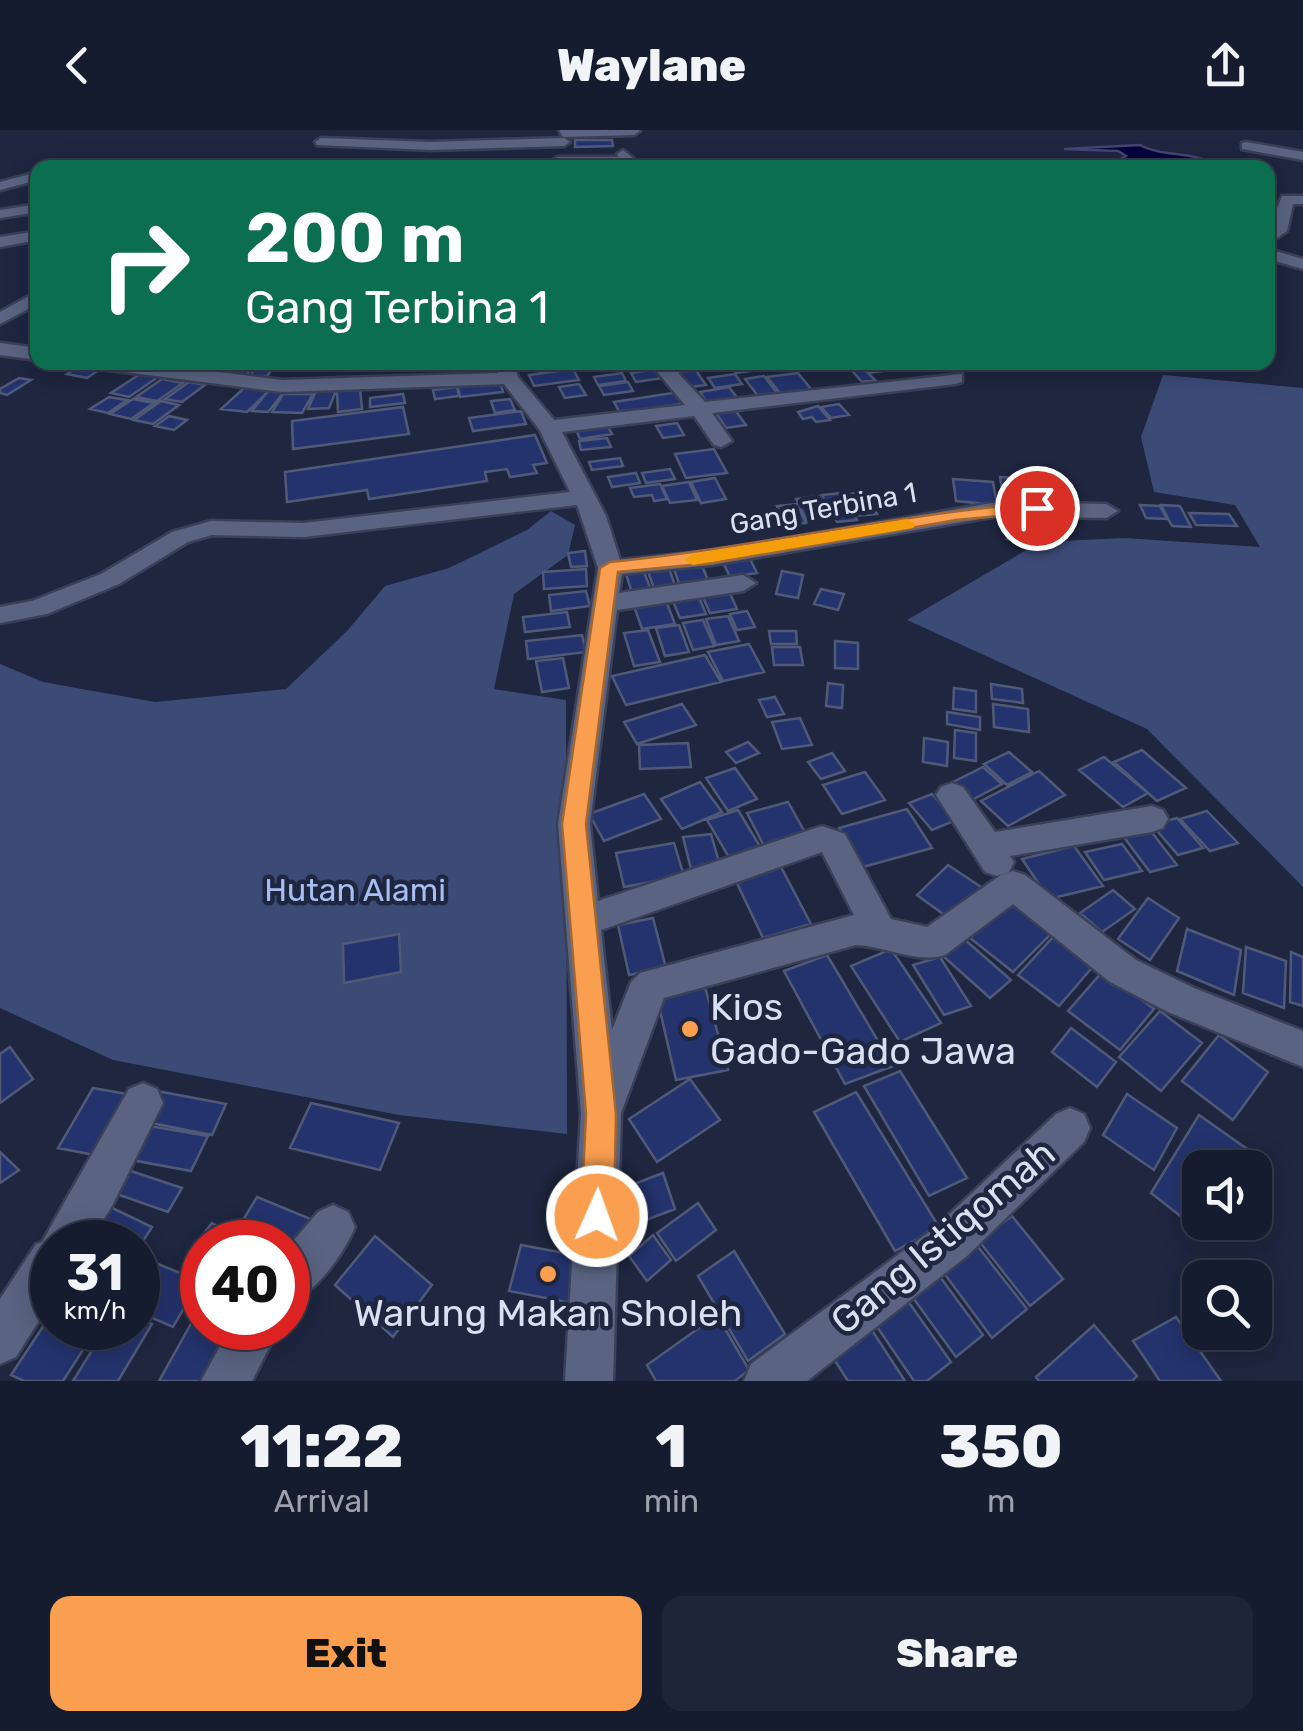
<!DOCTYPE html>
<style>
body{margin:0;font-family:Rubik,sans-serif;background:#1f2538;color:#f1f3f6;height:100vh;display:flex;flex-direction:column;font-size:38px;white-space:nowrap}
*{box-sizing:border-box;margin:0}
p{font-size:32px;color:#9ea1ab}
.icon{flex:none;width:55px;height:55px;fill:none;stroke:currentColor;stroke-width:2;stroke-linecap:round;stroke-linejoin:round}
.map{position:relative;height:1251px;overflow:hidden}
.drawer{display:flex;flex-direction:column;background:#161c30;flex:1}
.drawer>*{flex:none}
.top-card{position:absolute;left:30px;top:30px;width:1245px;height:210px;border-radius:20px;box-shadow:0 5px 25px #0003,0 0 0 2px #353a4c;background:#0b6e4f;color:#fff;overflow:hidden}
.controls{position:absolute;left:1182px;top:1020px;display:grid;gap:20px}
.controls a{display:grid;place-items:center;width:90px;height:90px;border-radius:20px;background:#161c30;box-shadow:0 5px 25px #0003,0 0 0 2px #353a4c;font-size:50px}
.speed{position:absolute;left:30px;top:1090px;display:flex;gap:20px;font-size:50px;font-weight:700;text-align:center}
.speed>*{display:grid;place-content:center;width:130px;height:130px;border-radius:50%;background:#161c30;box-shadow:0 5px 25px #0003,0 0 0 2px #353a4c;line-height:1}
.speed small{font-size:25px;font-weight:400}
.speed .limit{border:15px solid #d22;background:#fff;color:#111}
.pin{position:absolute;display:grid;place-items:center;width:85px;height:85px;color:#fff;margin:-42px;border:5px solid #fff;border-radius:50%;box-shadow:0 2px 10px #0007}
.me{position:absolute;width:110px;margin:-55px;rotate:2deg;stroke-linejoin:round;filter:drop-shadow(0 0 8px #0008)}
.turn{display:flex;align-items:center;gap:35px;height:210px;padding:0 50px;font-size:45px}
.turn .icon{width:130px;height:130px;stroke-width:2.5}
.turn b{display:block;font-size:70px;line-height:85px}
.eta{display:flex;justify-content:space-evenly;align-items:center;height:170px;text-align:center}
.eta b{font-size:60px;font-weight:800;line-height:70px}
.cta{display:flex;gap:20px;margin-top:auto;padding:20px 50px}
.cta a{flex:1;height:115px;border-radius:20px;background:#fa9f4f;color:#111;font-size:40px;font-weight:800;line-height:115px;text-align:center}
.cta a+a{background:#1f2538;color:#f1f3f6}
header{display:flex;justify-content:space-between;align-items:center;height:130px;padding:0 50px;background:#161c30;font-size:45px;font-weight:800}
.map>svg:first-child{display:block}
.green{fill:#3c4a76}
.water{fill:#04033c;stroke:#444572;stroke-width:2.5}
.building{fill:#24336e;stroke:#505a78;stroke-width:2.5}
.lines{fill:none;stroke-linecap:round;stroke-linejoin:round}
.minor-casing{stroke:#3a4057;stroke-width:5}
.minor{fill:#5a6482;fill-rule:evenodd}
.route{fill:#fa9f4f;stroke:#a26733;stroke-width:2.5}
.slow{fill:#f59e0b}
.poi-dot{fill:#fa9f4f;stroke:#1e2640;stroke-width:4}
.labels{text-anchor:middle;stroke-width:9;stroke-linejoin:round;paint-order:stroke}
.far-street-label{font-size:28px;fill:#d9e0f1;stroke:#1e2640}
.park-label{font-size:32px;fill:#aabdf3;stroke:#1e2640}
.near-poi-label{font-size:38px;fill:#d9e0f1;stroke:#1e2640;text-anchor:start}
.near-street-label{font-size:38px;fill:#d9e0f1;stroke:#1e2640}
</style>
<header><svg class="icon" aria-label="back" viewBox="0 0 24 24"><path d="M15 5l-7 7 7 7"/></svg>Waylane<svg class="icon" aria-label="share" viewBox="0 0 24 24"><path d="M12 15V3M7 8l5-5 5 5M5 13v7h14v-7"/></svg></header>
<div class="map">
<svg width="1303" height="1251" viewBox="0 0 1303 1251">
<rect width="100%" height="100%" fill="#1e2640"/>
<path class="green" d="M1163,245L1303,258V757L1147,599L907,490L1040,412L1124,408L1260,417L1235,375L1154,362L1141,307Z
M551,381L575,395L568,425L514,464L494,559L566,570L567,1004L399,985L113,930L0,878V534L43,552L155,572L286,559L347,501L385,456L449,438L527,400Z"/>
<path class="water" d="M1140,15C1163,28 1197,20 1216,37H1106L1126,26L1118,21L1064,19Z"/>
<path class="building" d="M575,10H612L613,16L575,17Z
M238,232H257L246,245L227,244Z
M260,232H277L267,246H250Z
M576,232L579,237L540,242L536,233Z
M728,232H752L759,240L736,243Z
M82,234L102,238L87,248L67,244Z
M859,234L862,237L876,235L882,241L868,243L875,250L862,252L847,235Z
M573,239L579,250L534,256L529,245Z
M657,239L663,248L636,252L631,243Z
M695,239L706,255L684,258L674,242Z
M622,243L626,251L598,255L594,247Z
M798,243L811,259L780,263L767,247Z
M140,244L158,247L129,267L111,263Z
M735,244L742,254L715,258L708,248Z
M764,246L777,263L758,266L745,249Z
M19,248L31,250L7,265L0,263V259Z
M162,249L183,253L157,271L136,267Z
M189,252L205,255L182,272L165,269Z
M500,252L503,262L460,267L458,257Z
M628,252L633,261L604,265L599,256Z
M579,254L586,265L565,268L559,257Z
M457,257L459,266L435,269L433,260Z
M729,257L738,269L708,274L700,262Z
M244,258L269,261L247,282L221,279Z
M360,259L362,279L338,282L337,261Z
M268,261L284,262L268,282L252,281Z
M316,261H336L329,278L308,279Z
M679,262L686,273L620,283L614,272Z
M283,264H313L302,283L272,282Z
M403,264L405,273L370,277V268Z
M109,267L127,270L108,283L90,279Z
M133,269L154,273L131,289L110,284Z
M510,269L515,280L495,283L491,271Z
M161,271L179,275L153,294L134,290Z
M839,274L849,285L831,288L821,277Z
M818,276L830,290L816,292L812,287L803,289L798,282Z
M403,277L409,304L293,319L292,291Z
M735,280L746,295L726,298L716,283Z
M521,281L526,294L473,301L469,288Z
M169,286L187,290L174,300L155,296Z
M606,293L612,304L580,309L575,297Z
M677,293L684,305L663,308L656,296Z
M535,305L547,333L533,335L537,343L510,347L507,339L485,342L487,351L369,369L367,360L287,372L285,342Z
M607,308L611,317L581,320L579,311Z
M714,319L727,343L686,348L675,324Z
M620,328L623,336L592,340L589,332Z
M670,339L675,349L646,353L642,343Z
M636,343L640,353L612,357L608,347Z
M1000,347L1027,349L1032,372L1004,370Z
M715,348L726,369L701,373L691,352Z
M953,349L993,352L997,375L956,371Z
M689,352L697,370L670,373L662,356Z
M660,354L667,369L654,371L652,365L634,367L630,358Z
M864,362L877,384L855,386L842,365Z
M841,363L857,390L837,392L822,365Z
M819,366L831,388L807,391L796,369Z
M797,374L806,393L786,395L777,376Z
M1140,375L1160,376L1167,389L1146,388Z
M1161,375L1180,376L1191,397L1172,396Z
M1005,382L1031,385L1033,412L1007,409Z
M1189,383L1229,384L1237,396L1196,395Z
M585,421L587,436L571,437L568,423Z
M748,425L757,443L730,447L721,428Z
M700,431L708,450L679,453L672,434Z
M668,436L675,455L654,458L647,439Z
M586,439L587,456L544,459L543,442Z
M782,441L803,445L798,468L776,464Z
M644,442L651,460L632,463L626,444Z
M821,459L844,464L838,480L814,474Z
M586,461L590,476L551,481L549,465Z
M729,461L737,479L710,483L702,465Z
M698,465L706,484L680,488L672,469Z
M666,471L675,494L642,499L634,476Z
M747,481L755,497L737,500L730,484Z
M567,482L570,497L525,502L523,487Z
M728,486L739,511L716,515L706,489Z
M703,490L714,516L693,520L683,493Z
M679,495L689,522L665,526L656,498Z
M648,500L660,532L634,536L624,503Z
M769,501H796L797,514H771Z
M582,505L586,522L528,529L526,511Z
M835,511L858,513V539L835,538Z
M749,514L764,542L723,551L708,522Z
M772,517H800L803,535H774Z
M705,525L721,552L626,575L612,546Z
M563,528L569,558L542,562L536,531Z
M828,553L843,555L842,578L826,576Z
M991,554L1022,559L1023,573L992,569Z
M954,558L976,561V582L953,579Z
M775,567L784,584L767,587L759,570Z
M682,574L696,595L637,614L624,592Z
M993,574L1028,579L1029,602L994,597Z
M947,582L980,587V600L947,594Z
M800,588L812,615L782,619L772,592Z
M955,600L976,603V631L954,628Z
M924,608L948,612L947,636L923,632Z
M748,612L759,623L736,633L726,622Z
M688,613L691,637L640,639L639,615Z
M1142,620L1186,658L1157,671L1114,632Z
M1009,622L1032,642L1007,655L984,634Z
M832,623L845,641L821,649L808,632Z
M1104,627L1148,663L1123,677L1079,640Z
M983,637L1002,654L970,671L951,653Z
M735,638L757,669L728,681L706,648Z
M1039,641L1065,665L1008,696L981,671Z
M865,642L885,670L842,684L823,655Z
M700,652L722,682L682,699L661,669Z
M644,664L661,689L604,711L589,684Z
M932,664L956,690L932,700L909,673Z
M788,672L806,704L764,716L747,683Z
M907,679L932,718L863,737L839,698Z
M738,680L761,718L730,729L707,690Z
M1207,681L1238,713L1210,721L1180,689Z
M1177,688L1203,718L1178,725L1152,695Z
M1147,696L1177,735L1150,742L1120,702Z
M711,704L721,739L692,743L683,707Z
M674,713L684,746L624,757L616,723Z
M1122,714L1142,741L1104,750L1085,722Z
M1074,716L1103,756L1049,769L1022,729Z
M948,735L981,757L950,789L917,765Z
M781,737L811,794L763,808L735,749Z
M1113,760L1135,779L1102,802L1080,783Z
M1015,767L1057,798L1013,842L970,808Z
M1148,768L1179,788L1150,830L1118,809Z
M653,788L666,838L629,845L618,795Z
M1187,799L1241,820L1234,865L1177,841Z
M399,804L401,842L344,853L343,814Z
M1056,804L1096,833L1059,876L1018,845Z
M964,809L1011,850L990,868L943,826Z
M1246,817L1286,831L1284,878L1243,863Z
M891,819L941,893L900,912L851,836Z
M1291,822L1303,827V876L1290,872Z
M827,825L893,936L845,954L784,841Z
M940,827L971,876L944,885L913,835Z
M1103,841L1154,879L1120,920L1068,881Z
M703,850L728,940L676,950L655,859Z
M1160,881L1202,913L1161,961L1119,927Z
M1071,898L1116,932L1097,957L1052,922Z
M1219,905L1268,942L1233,990L1182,951Z
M10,917L33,949L0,973V924Z
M900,941L967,1048L929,1066L864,956Z
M690,949L720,990L657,1032L629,989Z
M93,958L138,966L105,1027L58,1018Z
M157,961L226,974L212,1005L141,991Z
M856,962L939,1097L895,1121L814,982Z
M1127,964L1177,998L1154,1040L1103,1005Z
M311,973L399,993L380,1040L290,1018Z
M1199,985L1257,1026L1251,1038H1200V1092H1221L1211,1110L1151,1063Z
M143,995L208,1006L191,1041L126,1029Z
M0,1022L19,1040L0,1053Z
M122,1038L182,1058L168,1082L108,1061Z
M663,1043L675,1079L638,1093L626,1057Z
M257,1067L318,1092L298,1126L288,1121V1112H267L237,1100Z
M102,1073L152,1097L138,1119V1112H93L78,1105Z
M698,1073L716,1100L676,1131L657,1103Z
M1012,1086L1063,1149L1030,1176L979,1111Z
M212,1093L244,1112H202V1132L189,1123Z
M653,1105L671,1130L647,1151L629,1126Z
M375,1106L432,1155L393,1207L335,1155Z
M975,1113L1027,1179L992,1208L941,1139Z
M521,1115L586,1127L577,1174L509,1161Z
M734,1121L785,1204L748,1231L698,1146Z
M148,1130L200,1151L173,1197L138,1182V1147Z
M935,1140L983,1205L956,1227L908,1161Z
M903,1164L951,1232L927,1251H914L871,1188Z
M202,1174V1198H243L214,1251H159Z
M52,1183V1198H97L63,1251H24L11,1245Z
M717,1185L749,1240L735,1251H656L647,1235Z
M1176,1187L1221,1251H1160L1133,1211Z
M138,1188L152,1194L118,1251H73L106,1198H138Z
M868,1194L905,1251H848L830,1223Z
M1094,1195L1137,1246L1132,1251H1039L1036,1247Z"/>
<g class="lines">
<defs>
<path id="minor" d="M559,0H639L640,1L634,5L563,7Z
M321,8L431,12L564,8L570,12L564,16L431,20L317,15L315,12Z
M1246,12L1303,22V30L1242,19V13Z
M623,20L633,28L621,35H558L551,31L558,27H618L617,24Z
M38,42V50L0,60V52Z
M1282,66H1303V74H1293L1287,101L1268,114V103Z
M38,74V82L0,88V80Z
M38,101V110L0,117V107Z
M1268,119L1303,129V139L1268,129Z
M38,161V174L0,194V182Z
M0,213L38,218V230L0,225Z
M84,232H142L282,250L498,243L495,232H514L518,247L554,290L685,275L649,232H716L678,243L705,272L962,244V252L955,254L712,283L732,311L721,317L714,315L694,286L562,302L606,386L620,430L712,421L998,372L1106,374L1118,381L1106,388L998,386L712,435L622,444L619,463L743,445L756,453L743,461L617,480L590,694L598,771L822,696L845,704L891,789L927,797L1001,745L1013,741L1025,745L1136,830L1194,858L1303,901V937L1168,882L1110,852L1013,774L945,825C919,834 884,816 856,815L664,868L621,983L613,1251H565L581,984L558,694L598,438L577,375L304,407L212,405L188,412L119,454L47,484L0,493V477L32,471L101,444L172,402L211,391L304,393L570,362L539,299L504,254L282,262L93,238ZM822,722L854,785L640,843L631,852L612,900L601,800Z
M952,653L963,657L995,702L1152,676L1163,680L1168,689L1163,698L1152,702L1010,726L1014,732L1009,742L997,746L985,742L936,665L941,657Z
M143,953L157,959L163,973L112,1076L89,1112H52V1170L16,1227L0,1234V1169L36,1114L42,1112L129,959Z
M1070,978L1084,984L1090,998L1084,1012L967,1126L807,1251H744L751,1234L937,1096L1056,984Z
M333,1075L348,1082L355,1097C343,1125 316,1163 288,1173V1117L318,1082Z
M230,1198H279L252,1251H201Z"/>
</defs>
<use href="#minor" class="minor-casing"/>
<use href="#minor" class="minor"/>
</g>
<path class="route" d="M1037,373L1046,378L1043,382L956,390L712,433L618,442L586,694L616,984L614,1086L609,1098L597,1103L586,1098L581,1086L586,984L562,694L600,438L610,432C753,418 894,384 1037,373Z"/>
<path class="slow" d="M907,389L916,394L913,398L693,435L684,430L693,424Z"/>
<g class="poi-dot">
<circle cx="690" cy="899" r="10"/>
<circle cx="548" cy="1144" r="10"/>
</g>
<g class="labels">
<g class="far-street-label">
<text transform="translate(823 378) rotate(-10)" y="10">Gang Terbina 1</text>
</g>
<g class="park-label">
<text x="355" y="771">Hutan Alami</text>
</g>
<g class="near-poi-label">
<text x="710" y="890">Kios<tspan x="710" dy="44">Gado-Gado Jawa</tspan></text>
<text x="548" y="1196" text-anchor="middle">Warung Makan Sholeh</text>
</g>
<g class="near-street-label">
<text transform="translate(943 1107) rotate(-40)" y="13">Gang Istiqomah</text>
</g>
</g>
</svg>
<div class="controls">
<a><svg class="icon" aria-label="sound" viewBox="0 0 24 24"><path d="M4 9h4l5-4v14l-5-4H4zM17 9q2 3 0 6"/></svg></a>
<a><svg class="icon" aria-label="search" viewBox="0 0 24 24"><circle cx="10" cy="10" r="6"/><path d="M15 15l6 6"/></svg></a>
</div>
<div class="speed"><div>31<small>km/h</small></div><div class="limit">40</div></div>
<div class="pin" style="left:1037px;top:378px;background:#d93025"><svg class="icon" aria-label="arrive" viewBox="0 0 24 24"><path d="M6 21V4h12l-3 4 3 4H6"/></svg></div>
<svg class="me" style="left:597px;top:1086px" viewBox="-20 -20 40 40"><circle r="17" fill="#fa9f4f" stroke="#fff" stroke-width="3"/><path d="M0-11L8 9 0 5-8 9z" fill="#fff"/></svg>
<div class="top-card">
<div class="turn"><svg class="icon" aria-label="right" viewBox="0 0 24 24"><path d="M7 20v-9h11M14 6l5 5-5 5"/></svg><div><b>200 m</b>Gang Terbina 1</div></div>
</div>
</div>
<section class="drawer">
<div class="eta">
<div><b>11:22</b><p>Arrival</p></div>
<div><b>1</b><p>min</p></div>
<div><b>350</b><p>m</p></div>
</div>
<div class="cta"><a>Exit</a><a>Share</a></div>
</section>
